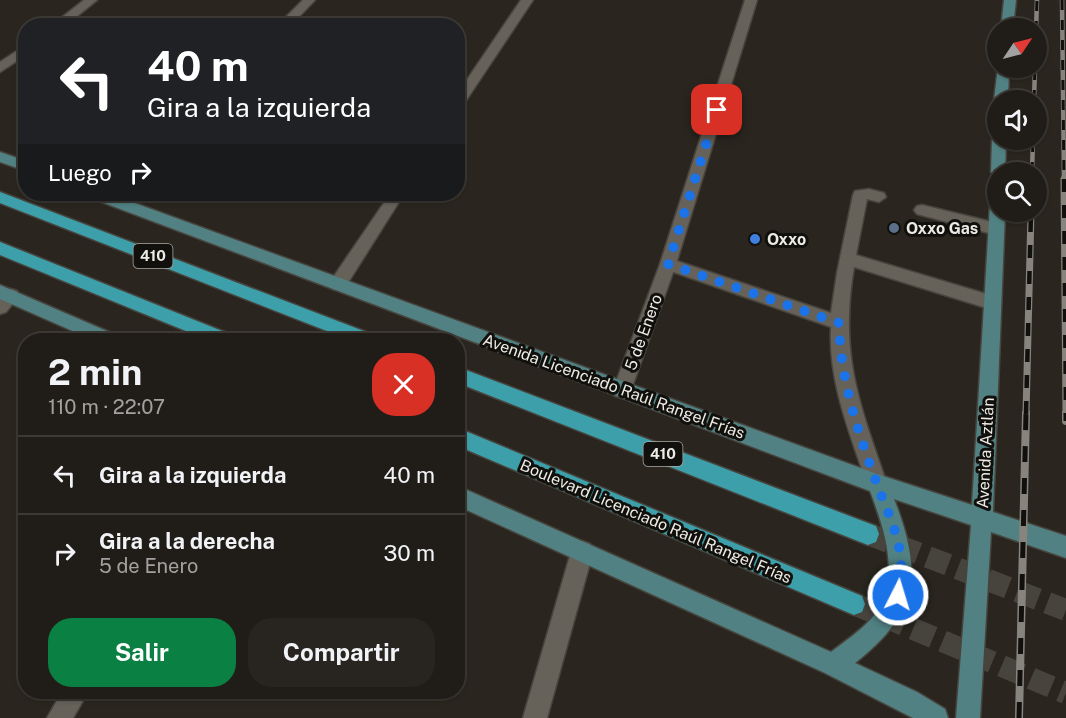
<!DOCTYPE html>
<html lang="es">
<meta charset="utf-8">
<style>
body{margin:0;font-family:"Public Sans",sans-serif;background:#282520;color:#f1f3f6;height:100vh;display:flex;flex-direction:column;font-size:22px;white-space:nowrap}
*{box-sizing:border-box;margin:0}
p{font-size:20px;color:#a2a1a1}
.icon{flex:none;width:33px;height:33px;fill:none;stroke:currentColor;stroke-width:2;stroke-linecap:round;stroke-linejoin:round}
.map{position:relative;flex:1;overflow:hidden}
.panel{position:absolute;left:18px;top:333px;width:447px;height:366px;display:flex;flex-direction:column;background:#201c17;border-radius:24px;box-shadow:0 2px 4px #0004,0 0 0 2px #3d3a36}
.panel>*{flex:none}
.guide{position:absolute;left:18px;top:18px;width:447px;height:183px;border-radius:24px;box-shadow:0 2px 4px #0004,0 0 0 2px #3d3a36;background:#202124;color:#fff;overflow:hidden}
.needle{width:39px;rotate:55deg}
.fabs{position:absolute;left:987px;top:18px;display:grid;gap:12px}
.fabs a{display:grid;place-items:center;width:60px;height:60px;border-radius:50%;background:#201c17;box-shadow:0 2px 4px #0004,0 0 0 2px #3d3a36;font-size:30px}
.pin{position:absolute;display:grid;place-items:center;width:51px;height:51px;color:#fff;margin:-26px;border-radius:12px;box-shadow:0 3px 9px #0006}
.me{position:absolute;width:66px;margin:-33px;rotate:5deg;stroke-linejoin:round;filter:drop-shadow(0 0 4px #0008)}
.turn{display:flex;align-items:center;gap:21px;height:126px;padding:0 30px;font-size:27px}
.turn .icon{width:78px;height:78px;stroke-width:2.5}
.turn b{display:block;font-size:42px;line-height:51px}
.then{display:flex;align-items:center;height:57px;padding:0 30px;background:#0003;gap:12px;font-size:22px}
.round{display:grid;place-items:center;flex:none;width:63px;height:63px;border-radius:24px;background:#282520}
.headline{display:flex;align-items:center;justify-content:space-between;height:102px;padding:0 30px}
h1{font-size:36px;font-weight:700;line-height:45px}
.primary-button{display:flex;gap:12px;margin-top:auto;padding:12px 30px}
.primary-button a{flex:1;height:69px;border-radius:24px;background:#0b8043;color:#fff;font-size:24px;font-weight:700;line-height:69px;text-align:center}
.primary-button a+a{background:#282520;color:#f1f3f6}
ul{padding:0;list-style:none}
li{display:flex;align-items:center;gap:18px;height:78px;padding:0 30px;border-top:2px solid #3d3a36}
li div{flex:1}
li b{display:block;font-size:22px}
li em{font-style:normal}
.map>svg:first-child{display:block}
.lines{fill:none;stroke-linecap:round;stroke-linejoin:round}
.primary-tunnel{stroke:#47443d;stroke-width:22;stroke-dasharray:22 10;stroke-linecap:butt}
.lane-casing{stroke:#47443e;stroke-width:3}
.street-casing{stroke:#47443e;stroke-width:3}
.secondary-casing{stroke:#47443e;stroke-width:3}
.primary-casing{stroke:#47443e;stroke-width:3}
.lane{fill:#66625a;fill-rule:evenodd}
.street{fill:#66625a;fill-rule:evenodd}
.secondary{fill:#518182;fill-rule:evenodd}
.primary{fill:#3d9faa;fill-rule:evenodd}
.rail-far2-casing{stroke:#87847e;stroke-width:4.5}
.rail-far1-casing{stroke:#87847e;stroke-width:7}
.rail-casing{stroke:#87847e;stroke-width:8}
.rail-far2{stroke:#11100c;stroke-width:3;stroke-dasharray:10;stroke-linecap:butt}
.rail-far1{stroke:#11100c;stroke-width:4.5;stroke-dasharray:13;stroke-linecap:butt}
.rail{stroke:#11100c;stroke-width:5;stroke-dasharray:16;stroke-linecap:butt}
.route{stroke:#1a73e8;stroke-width:10;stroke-dasharray:0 18}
.service-dot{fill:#5c6f8a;stroke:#11100c;stroke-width:2}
.shop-dot{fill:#3f7fe0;stroke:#11100c;stroke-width:2}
.labels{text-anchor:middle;stroke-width:6;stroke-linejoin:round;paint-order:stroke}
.shield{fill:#11100c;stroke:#aba9a5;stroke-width:1.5}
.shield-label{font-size:15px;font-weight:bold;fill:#edebe6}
.poi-label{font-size:16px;font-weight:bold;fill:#edebe6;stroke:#11100c;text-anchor:start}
.street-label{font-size:16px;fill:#edebe6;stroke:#11100c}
</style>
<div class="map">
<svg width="1066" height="718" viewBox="0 0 1066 718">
<rect width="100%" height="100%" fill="#2a261f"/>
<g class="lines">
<path class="primary-tunnel" d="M868,534L1066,610
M854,604L1066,693"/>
<defs>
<path id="lane" d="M869,189L884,193L886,197L879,202L867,199L856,255L993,296L999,298L1001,303L999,308L993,310L854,267C839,354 859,403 887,484L884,491L877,494L870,491L867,484C850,434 828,381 831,327L662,268L660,264L662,260L668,258L831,313L837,273L853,195L855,191Z
M922,205L996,223L1001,225L1004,229L1001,233L996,235L917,214L914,210L917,206Z"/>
<path id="street" d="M84,0H97L65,26H51Z
M303,0H315L290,26H277Z
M521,0H533L463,105L458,106V93Z
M745,0H757L676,264L631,390L629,396L622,398L615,396L613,390L660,264Z
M26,45V55L0,72V62Z
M390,194H404L344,289L338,290L332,289L330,284L332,279Z
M11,289L17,291L19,296L6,312L0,314V296Z
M582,541L590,544L593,552L547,718H523L571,552L574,544Z
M62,692H88L73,718H47Z"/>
<path id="secondary" d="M1004,0H1016L1013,28H1001Z
M998,67L1009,68L1008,100H998V103L994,100Z
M998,136V140H1006L1005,172H998V177L991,172L992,140Z
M0,152L26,161V171L0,162Z
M998,183V212H1005L993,512L1066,536V558L991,532L980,718H956L971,525L894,499C923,573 919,613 855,663L917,692L945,709L948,718H913L825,673L458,506V486L831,652C844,642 859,632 871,619C903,583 885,531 870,491L91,198L89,194H110L877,474L972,505L991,188Z
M0,285L116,335L119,340H93L0,299Z"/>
<path id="primary" d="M0,192L374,335L377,340H350L0,203Z
M0,242L232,335L235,340H208L0,255Z
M458,367L868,523L876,526L879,534L876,542L868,545L458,383Z
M458,428L862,596L865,604L862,612L854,615L458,446Z"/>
</defs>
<use href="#lane" class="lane-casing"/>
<use href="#street" class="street-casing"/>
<use href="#secondary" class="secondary-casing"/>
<use href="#primary" class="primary-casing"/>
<use href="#lane" class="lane"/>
<use href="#street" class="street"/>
<use href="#secondary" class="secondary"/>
<use href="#primary" class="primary"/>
<defs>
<path id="rail-far2" d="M1062,0L1064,180
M1036,31L1037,0
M1034,100L1035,68
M1032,172L1033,140"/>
<path id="rail-far1" d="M1064,179L1066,414
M1026,414L1031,212"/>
<path id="rail" d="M1066,413V421
M1019,718L1026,413"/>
</defs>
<use href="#rail-far2" class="rail-far2-casing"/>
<use href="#rail-far1" class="rail-far1-casing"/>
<use href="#rail" class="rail-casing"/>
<use href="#rail-far2" class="rail-far2"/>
<use href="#rail-far1" class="rail-far1"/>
<use href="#rail" class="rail"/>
</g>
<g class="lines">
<path class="route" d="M717,110L668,264L839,323C840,379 858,432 877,484C886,508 898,533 901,559C902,570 899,584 898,595"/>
</g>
<circle class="service-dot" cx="894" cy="228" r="6"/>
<circle class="shop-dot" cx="755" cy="239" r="6"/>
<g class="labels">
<g class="shield">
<rect x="133.5" y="244" width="39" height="24" rx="4.5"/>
<rect x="643.5" y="442" width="39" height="24" rx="4.5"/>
</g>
<g class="shield-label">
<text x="153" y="261">410</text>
<text x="663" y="459">410</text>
</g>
<g class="poi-label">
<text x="906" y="234">Oxxo Gas</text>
<text x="767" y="245">Oxxo</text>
</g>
<g class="street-label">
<text transform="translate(643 332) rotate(-70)" y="6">5 de Enero</text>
<text transform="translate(614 386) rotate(20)" y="6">Avenida Licenciado Raúl Rangel Frías</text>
<text transform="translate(985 453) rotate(-87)" y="6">Avenida Aztlán</text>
<text transform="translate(656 521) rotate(23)" y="6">Boulevard Licenciado Raúl Rangel Frías</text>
</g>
</g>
</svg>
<div class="fabs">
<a><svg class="needle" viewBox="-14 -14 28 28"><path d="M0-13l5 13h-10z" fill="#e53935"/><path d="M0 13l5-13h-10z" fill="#a2a1a1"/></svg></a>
<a><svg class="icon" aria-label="sound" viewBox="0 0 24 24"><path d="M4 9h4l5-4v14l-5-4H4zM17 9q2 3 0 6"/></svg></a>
<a><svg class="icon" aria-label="search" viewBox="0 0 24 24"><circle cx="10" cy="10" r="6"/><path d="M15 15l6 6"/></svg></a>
</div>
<div class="pin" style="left:717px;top:110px;background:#d93025"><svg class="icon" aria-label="arrive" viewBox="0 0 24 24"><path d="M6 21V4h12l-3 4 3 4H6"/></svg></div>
<svg class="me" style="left:898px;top:595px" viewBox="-20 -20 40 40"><circle r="17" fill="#1a73e8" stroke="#fff" stroke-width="3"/><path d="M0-11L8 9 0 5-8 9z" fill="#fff"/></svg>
<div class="guide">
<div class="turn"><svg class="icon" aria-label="left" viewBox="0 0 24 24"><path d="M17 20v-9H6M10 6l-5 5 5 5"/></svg><div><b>40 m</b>Gira a la izquierda</div></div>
<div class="then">Luego<svg class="icon" aria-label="right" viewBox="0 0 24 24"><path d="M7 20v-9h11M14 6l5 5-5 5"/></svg></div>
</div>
<section class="panel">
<div class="headline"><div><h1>2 min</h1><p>110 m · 22:07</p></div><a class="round" style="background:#d93025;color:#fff"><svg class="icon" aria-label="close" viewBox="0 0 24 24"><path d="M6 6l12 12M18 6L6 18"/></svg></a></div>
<ul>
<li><svg class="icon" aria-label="left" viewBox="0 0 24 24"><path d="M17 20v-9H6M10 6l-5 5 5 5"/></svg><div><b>Gira a la izquierda</b></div><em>40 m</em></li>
<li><svg class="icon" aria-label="right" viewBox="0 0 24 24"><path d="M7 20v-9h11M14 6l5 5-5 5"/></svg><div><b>Gira a la derecha</b><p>5 de Enero</p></div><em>30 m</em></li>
</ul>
<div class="primary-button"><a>Salir</a><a>Compartir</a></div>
</section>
</div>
